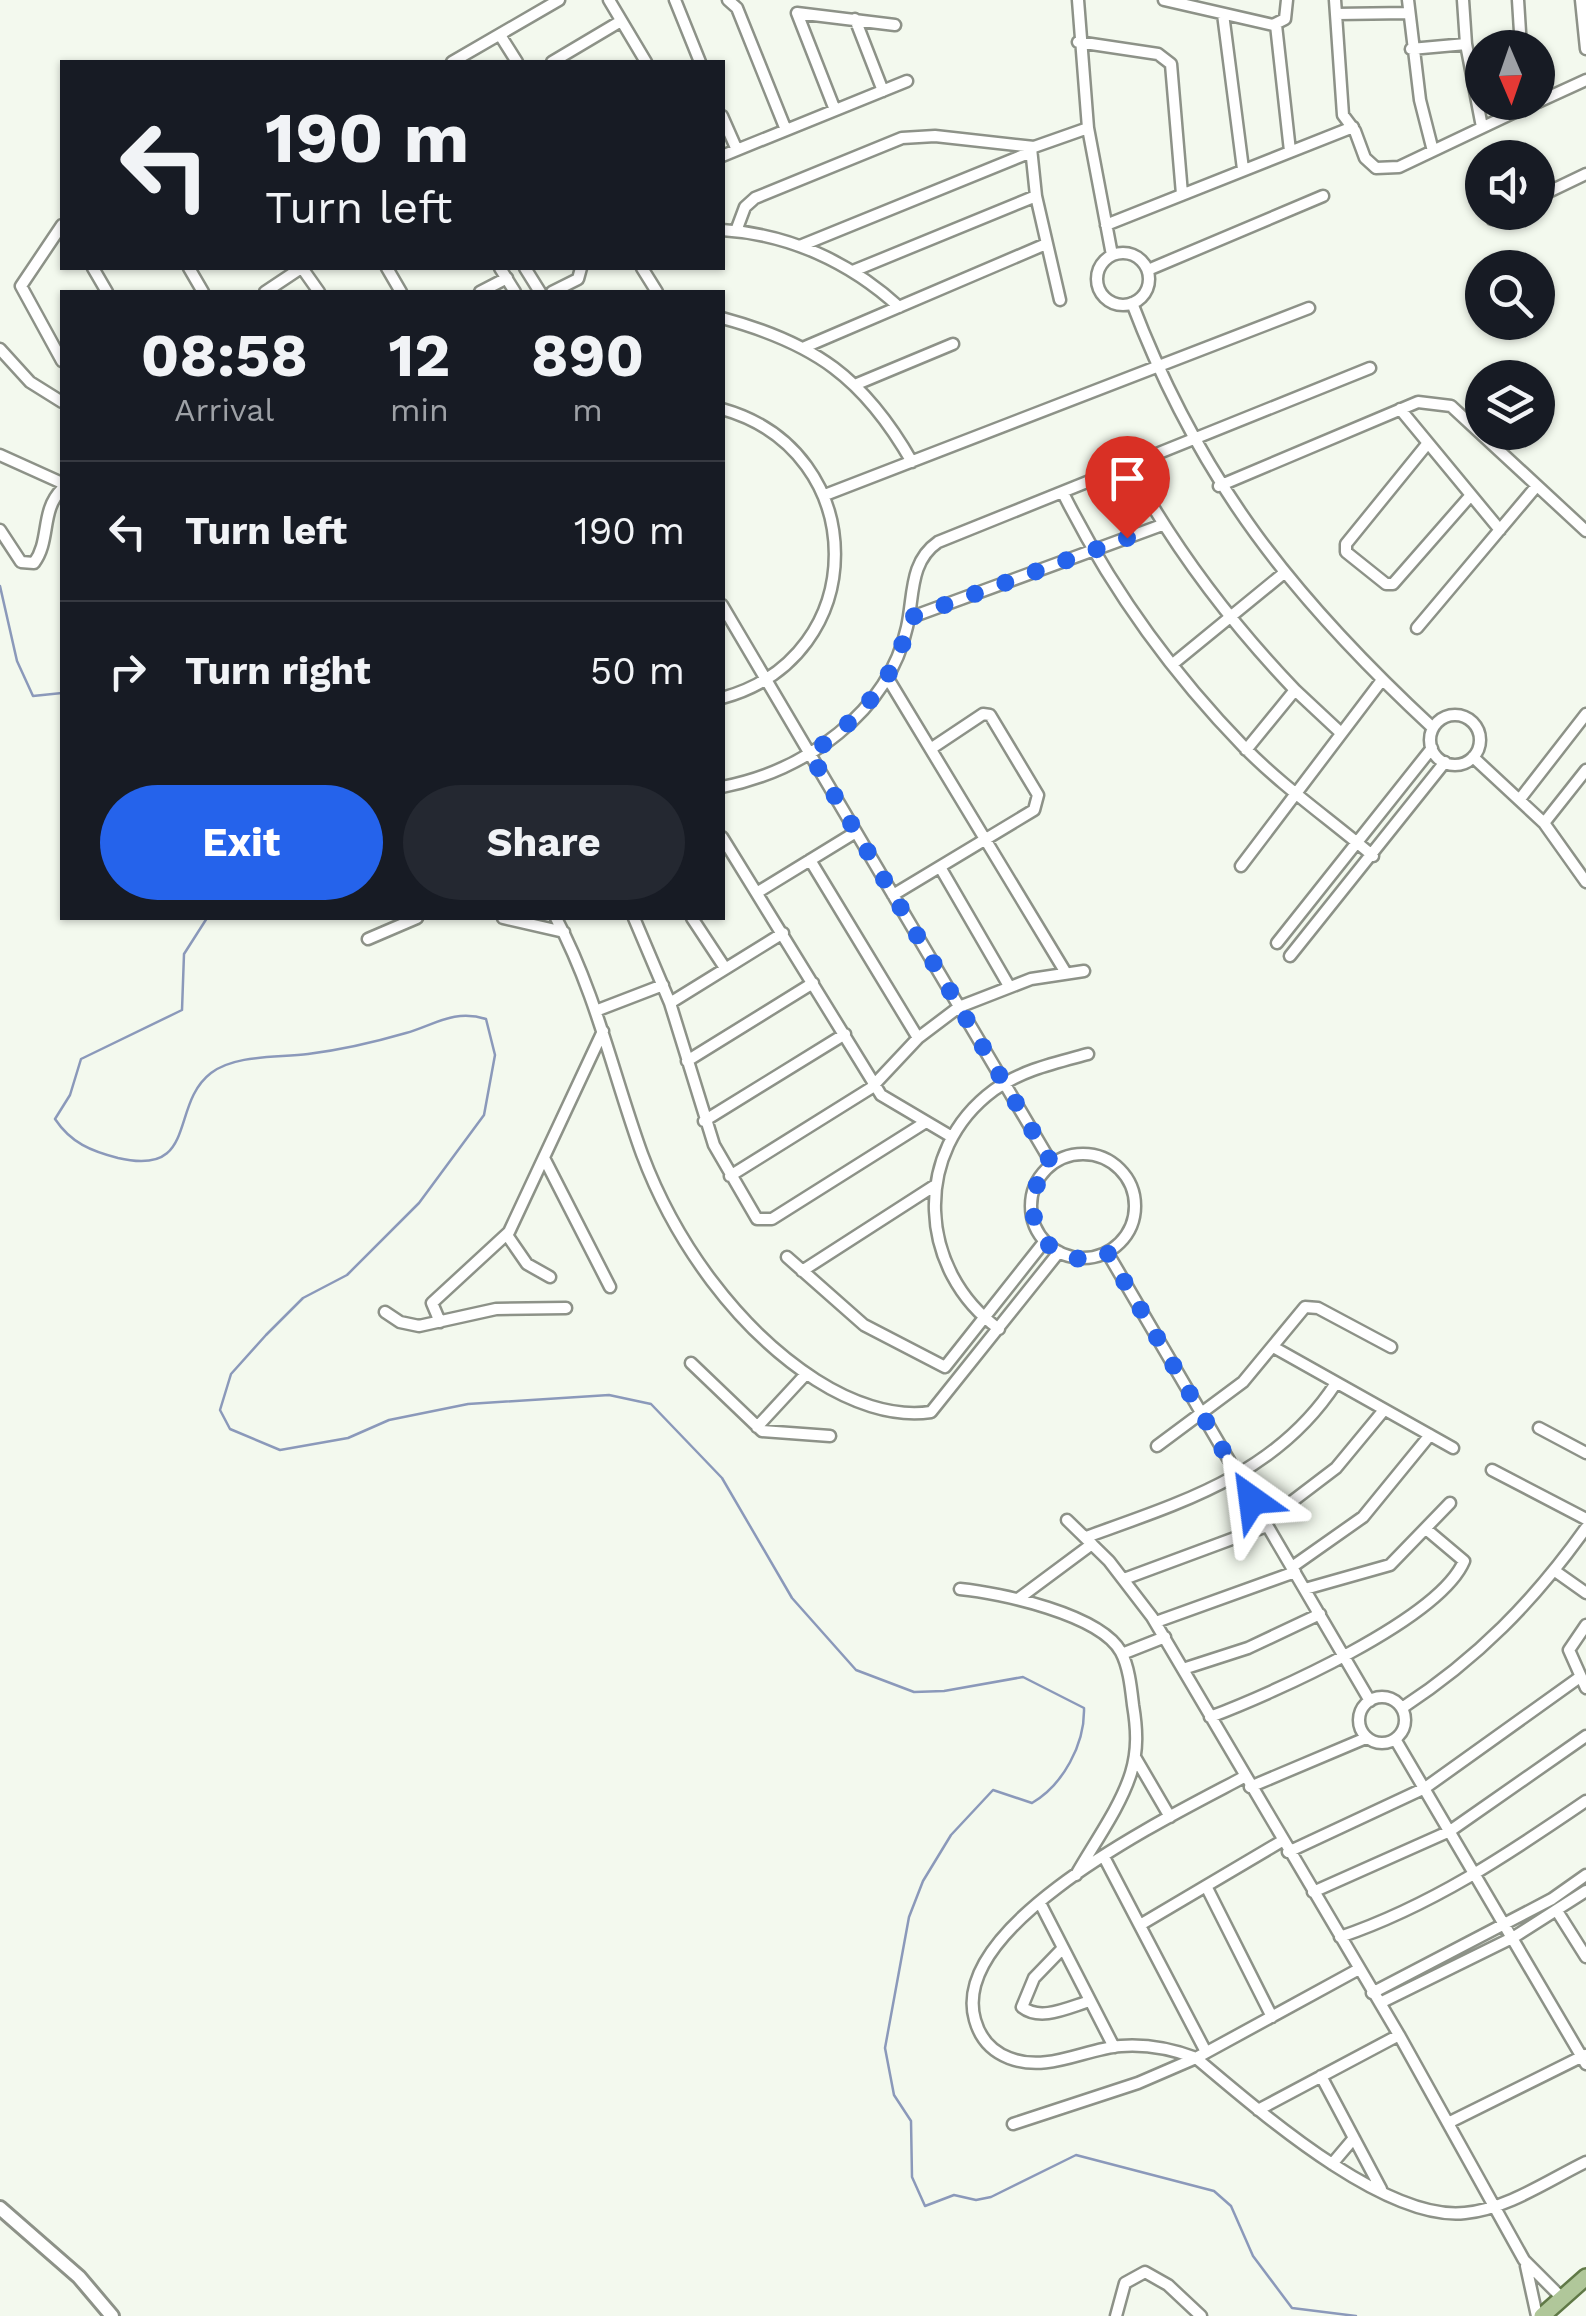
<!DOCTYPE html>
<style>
body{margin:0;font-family:"Work Sans",sans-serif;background:#242831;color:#f1f3f6;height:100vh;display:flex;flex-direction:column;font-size:38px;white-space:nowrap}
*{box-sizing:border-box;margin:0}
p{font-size:32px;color:#9ea1a6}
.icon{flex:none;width:55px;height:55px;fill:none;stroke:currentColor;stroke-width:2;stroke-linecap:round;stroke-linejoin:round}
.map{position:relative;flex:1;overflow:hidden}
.drawer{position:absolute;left:60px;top:290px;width:665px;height:630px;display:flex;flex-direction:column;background:#171b24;border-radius:0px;box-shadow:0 2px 8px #0004}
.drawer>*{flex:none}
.top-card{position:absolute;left:60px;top:60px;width:665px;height:210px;border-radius:0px;box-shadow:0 2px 8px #0004;background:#171b24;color:#f1f3f6;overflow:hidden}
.needle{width:65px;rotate:178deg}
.tools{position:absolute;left:1465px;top:30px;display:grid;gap:20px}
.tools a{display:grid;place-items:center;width:90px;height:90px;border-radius:50%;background:#171b24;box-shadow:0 2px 8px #0004;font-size:50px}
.pin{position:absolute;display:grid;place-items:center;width:85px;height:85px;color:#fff;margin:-102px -42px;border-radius:50% 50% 50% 0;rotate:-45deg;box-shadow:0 0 10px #0007}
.pin .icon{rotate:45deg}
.me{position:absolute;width:110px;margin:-55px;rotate:329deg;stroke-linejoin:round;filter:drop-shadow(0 0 8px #0008)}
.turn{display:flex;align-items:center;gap:35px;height:210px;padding:0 40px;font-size:45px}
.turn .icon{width:130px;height:130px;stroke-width:2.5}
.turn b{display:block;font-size:70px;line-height:85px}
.eta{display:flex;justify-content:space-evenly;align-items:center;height:170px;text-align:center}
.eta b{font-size:60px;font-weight:700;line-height:70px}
.primary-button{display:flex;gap:20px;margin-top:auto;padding:20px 40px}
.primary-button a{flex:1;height:115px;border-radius:60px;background:#2563eb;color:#fff;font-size:40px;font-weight:700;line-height:115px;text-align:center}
.primary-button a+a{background:#242831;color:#f1f3f6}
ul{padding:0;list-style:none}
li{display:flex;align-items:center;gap:30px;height:140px;padding:0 40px;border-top:2px solid #363941}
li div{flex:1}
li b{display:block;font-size:38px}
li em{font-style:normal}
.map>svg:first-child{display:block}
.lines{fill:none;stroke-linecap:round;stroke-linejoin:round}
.stream{stroke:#8b99ba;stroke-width:2.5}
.minor-casing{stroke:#8d9288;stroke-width:15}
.tertiary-casing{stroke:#8d9288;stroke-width:18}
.primary-casing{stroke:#607947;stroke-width:20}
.minor{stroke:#fff;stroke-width:10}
.tertiary{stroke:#fff;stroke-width:12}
.primary{stroke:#b0c79a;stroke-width:15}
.route{stroke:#2563eb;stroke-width:18;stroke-dasharray:0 32.4}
</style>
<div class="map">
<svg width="1586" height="2316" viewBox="0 0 1586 2316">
<rect width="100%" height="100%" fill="#f3f9ee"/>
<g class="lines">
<path class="stream" d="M0,586L17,661L33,696L62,693
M207,918L184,954L182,1010L81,1059L70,1095L55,1119C71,1143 91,1151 118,1158C199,1177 169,1105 211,1073C236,1054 279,1058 308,1054C340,1050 375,1042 406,1033C434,1025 454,1009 486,1019L495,1055L484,1115L419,1203L347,1275L303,1298L266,1335L231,1374L220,1410L230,1429L280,1450L348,1438L389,1420L468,1404L609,1395L651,1404L722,1478L792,1598L856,1670L914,1692L944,1691L1023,1677L1084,1708C1085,1744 1063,1785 1032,1803L993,1790L951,1835L923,1881L909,1917L885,2048L894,2095L911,2121L912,2177L925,2206L954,2195L976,2200L991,2197L1076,2155L1214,2191L1231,2206L1253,2256L1292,2308L1356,2316"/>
<defs>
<path id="minor" d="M609,0L646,62
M675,0L700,62
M728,0L737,8L786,130
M1078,0L1088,128L1112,255
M1164,0L1273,25L1285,19L1287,0
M1335,0L1343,115L1355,131L1365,158L1376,168L1399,167L1536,102
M1408,0L1420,100L1433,151
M1463,0L1466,44L1482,127
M1518,0L1521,48
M1581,0L1586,49
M1223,14L1243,169
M1336,14L1408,13
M855,19L883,91
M1276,25L1290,151
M500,35L517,62
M1078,42L1158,54L1171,64L1182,194
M1411,49L1466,44
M452,62L559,0
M552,62L621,21
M1538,102L1586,80
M835,110L797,13L895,25
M722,116L737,150
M1031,148L1036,196L1060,300
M722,156L907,81
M1538,197L1586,174
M1492,219L1506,212
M62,225L21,286L62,361
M1106,225L1353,127
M722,230C789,234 850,262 899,307
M736,231L745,207L755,198L902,138L935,136L1034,147L1088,128
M800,246L1031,152
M1097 279a26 26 0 1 1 52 0a26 26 0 1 1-52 0Z
M93,268L107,292
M189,268L203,292
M302,268L319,292
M387,268L401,292
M500,268L515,292
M525,268L540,292
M642,268L657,292
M1148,270L1323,196
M853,271L1036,196
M265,292L301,268
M480,292L507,278
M552,292L578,279L581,268
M1132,303C1200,482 1295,600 1433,728
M722,318C815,343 864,378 912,462
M805,347L1046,244
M0,349L30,382L62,402
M857,384L953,344
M722,409C872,451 873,657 722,698
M1400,409L1500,530
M1428,443L1346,544V552L1386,584H1393L1471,495
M0,455L62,483
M1129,465C1174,548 1230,622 1295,690L1246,750
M1219,486L1418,402L1451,406L1586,531
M1063,493C1109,585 1172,673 1244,747C1283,787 1331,820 1373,856
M825,495L1309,308
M0,530L21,562L34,563C51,540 40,511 62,489
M722,605L1052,1164
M909,618L1162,525
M1417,628L1535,488
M1174,663L1284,573
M887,677L1066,973
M1295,690L1341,733
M1430 740a25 25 0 1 1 50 0a25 25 0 1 1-50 0Z
M1473,757L1544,823L1586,882
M722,787C805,771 888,713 907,627C914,596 909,562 938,542L1370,368
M1520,799L1586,714
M1544,823L1586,770
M722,837L881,1095L952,1137
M810,860L918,1038
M1241,866L1382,680
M940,867L1009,986
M758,892L856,832
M893,895L1034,810L1038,795L990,715L983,714L932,748
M503,918L564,932
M556,918C596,993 613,1074 642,1154C675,1242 737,1329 816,1380C849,1401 891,1418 931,1412L1059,1252
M634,918L670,1003L714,1145L757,1219H772L926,1122
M692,918L725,968
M368,939L417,918
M1277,943L1432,748
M1290,956L1445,762
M670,1003L783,933
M598,1010L663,985
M687,1061L813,983
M704,1121L845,1034
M1031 1206a52 52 0 1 1 104 0a52 52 0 1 1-104 0Z
M544,1158L610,1287
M730,1176L871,1088L918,1038L959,1007L1031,979L1084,971
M507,1235L527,1264L550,1277
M1107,1252L1370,1701
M787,1257L864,1325L945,1367L1044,1242
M802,1271L934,1186
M385,1312L400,1322L419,1326L496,1309L566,1308
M440,1322L432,1303L509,1232L603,1031
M999,1329C918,1271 911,1151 994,1090C1022,1070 1055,1063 1088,1054
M1275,1348L1453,1448
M691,1363L762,1431L830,1436
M757,1427L806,1374
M1539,1428L1586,1453
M1157,1446L1243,1382L1305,1307L1318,1308L1391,1347
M1492,1470L1586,1519
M1067,1520L1109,1561L1152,1617L1399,2035L1524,2260L1561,2297
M1265,1522L1336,1468L1384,1410
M1086,1537C1183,1502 1277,1474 1336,1383
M1292,1567L1363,1517L1430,1435
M1555,1571L1586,1593
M1124,1579L1267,1526
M960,1589C1000,1593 1100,1614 1121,1652C1129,1667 1131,1688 1133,1705C1137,1729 1138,1750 1131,1773C1120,1808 1094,1843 1076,1875
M1305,1589L1390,1565L1450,1503
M1018,1599L1092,1544
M1156,1622L1295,1572
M1586,1625L1569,1650L1586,1688
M1122,1654L1165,1637
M1183,1669L1248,1648L1320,1614
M1359 1720a23 23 0 1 1 46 0a23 23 0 1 1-46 0Z
M1402,1708C1477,1659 1534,1601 1586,1528
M1210,1717C1271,1694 1439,1620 1464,1561L1426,1529
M1395,1739L1586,2064
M1135,1757L1170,1817
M1244,1777C1175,1814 947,1923 975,2020C980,2038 991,2051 1009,2058C1047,2073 1084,2049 1121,2046C1147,2044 1172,2049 1196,2058L1359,1969
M1250,1787L1366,1738
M1288,1852L1425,1788L1580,1677
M1104,1857L1206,2052
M1206,1886L1272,2017
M1313,1892L1450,1831L1586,1736
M1040,1903L1114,2047
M1557,1911L1586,1957
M1140,1925L1282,1841
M1340,1937C1431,1906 1507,1855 1586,1801
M1063,1948L1034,1978L1022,2007C1041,2022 1069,2007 1090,2001
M1372,1993L1552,1899L1586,1875
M1380,2003L1514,1937L1586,1891
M1321,2076L1381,2189
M1258,2110L1399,2035
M1450,2122L1585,2055
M1013,2124L1138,2083L1196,2058C1256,2108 1384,2222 1465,2213C1507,2209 1549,2180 1586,2162
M1332,2164L1354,2138
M1526,2266L1537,2316
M1116,2316L1125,2283L1145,2272L1168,2285L1201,2316"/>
<path id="tertiary" d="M0,2208L79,2277L112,2316"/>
<path id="primary" d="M1542,2316L1586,2277"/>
</defs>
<use href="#minor" class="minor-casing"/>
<use href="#tertiary" class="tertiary-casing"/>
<use href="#primary" class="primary-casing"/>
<use href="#minor" class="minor"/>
<use href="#tertiary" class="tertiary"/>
<use href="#primary" class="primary"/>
</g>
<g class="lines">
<path class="route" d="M1127,538L909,618C899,678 857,721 810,754L1052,1164C1006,1205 1050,1282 1107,1252L1252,1500"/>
</g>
</svg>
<div class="tools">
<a><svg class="needle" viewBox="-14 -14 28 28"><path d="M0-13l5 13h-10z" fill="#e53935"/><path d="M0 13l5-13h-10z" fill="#9ea1a6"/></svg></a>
<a><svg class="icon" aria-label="sound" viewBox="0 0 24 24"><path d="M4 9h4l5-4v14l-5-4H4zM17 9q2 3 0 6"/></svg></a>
<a><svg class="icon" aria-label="search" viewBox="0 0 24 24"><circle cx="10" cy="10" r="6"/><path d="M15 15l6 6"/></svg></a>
<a><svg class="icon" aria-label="layers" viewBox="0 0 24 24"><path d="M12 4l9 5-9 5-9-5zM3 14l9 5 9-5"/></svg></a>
</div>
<div class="pin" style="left:1127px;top:538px;background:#d93025"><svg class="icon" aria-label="arrive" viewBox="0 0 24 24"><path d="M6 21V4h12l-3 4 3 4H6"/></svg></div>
<svg class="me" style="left:1252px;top:1500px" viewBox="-20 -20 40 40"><path d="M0-17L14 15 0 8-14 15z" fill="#2563eb" stroke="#fff" stroke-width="4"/></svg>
<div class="top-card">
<div class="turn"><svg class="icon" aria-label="left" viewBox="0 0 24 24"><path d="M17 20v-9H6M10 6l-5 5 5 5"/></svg><div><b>190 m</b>Turn left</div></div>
</div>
<section class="drawer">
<div class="eta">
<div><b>08:58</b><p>Arrival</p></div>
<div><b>12</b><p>min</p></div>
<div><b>890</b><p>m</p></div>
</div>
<ul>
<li><svg class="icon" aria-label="left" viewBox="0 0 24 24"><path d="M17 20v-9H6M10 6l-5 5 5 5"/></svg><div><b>Turn left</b></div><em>190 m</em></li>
<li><svg class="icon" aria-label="right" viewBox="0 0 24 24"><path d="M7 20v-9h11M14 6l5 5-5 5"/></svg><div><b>Turn right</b></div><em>50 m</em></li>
</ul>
<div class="primary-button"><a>Exit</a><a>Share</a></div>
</section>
</div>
